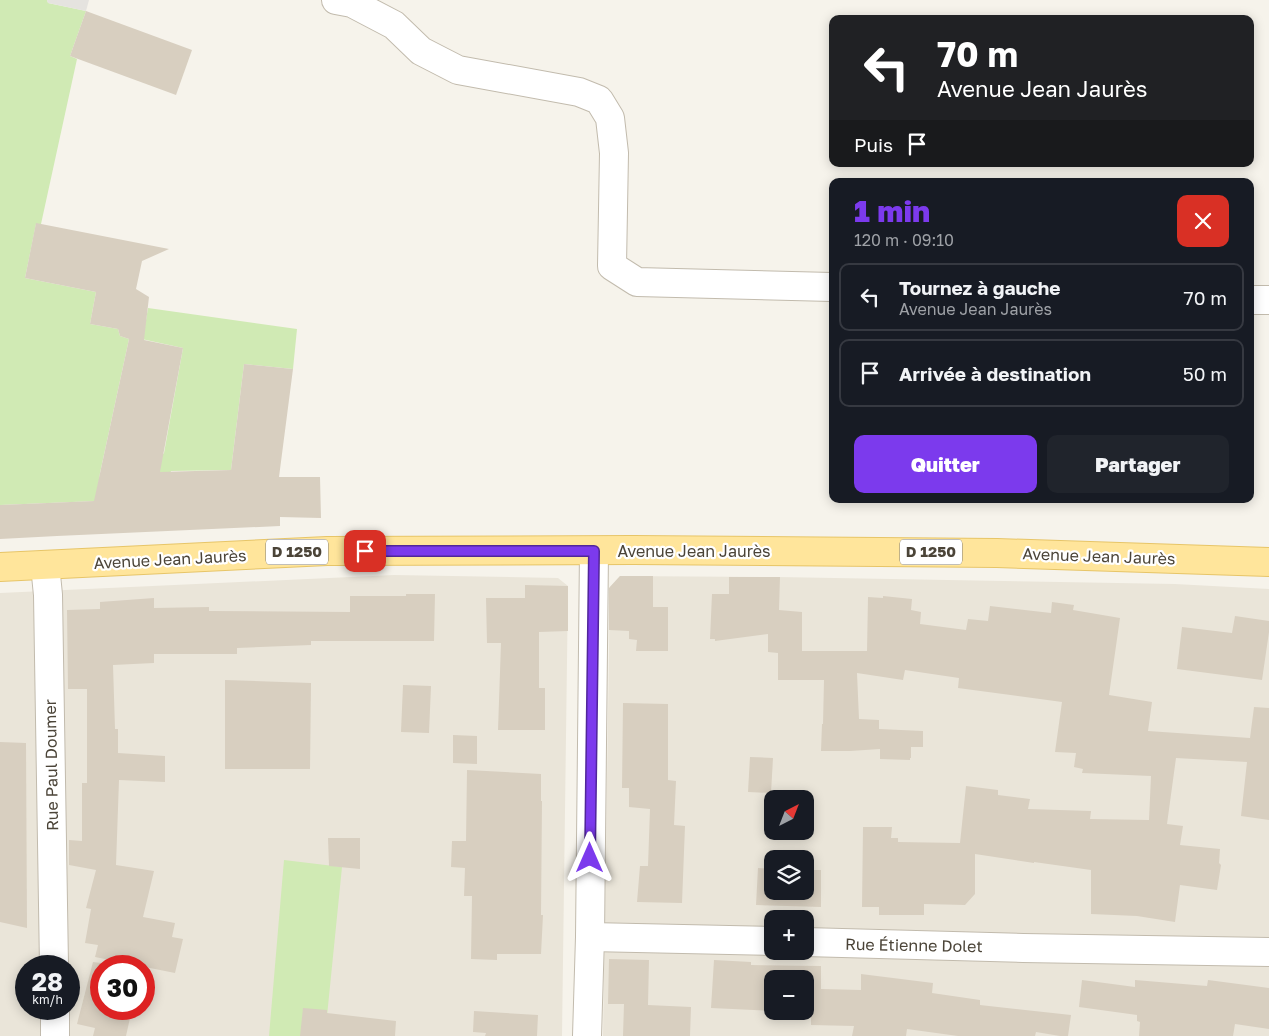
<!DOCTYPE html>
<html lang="fr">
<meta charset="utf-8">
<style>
body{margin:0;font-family:"Golos Text",sans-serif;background:#20242c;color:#f1f3f6;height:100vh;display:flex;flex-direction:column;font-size:19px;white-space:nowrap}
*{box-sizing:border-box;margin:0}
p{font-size:16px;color:#9ea1a6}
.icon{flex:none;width:28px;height:28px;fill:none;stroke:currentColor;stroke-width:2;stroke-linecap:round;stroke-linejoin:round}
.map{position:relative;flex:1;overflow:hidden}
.details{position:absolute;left:829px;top:178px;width:425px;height:325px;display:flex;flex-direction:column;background:#171b24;border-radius:10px;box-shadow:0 2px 12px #0003}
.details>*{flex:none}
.banner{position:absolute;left:829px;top:15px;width:425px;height:152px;border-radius:10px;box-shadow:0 2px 12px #0003;background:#202124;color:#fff;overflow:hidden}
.needle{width:32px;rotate:42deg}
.tools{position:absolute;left:764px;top:790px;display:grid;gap:10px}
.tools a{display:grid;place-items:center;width:50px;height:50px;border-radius:10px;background:#171b24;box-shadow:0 2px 12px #0003;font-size:25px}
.speed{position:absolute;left:15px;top:955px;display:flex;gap:10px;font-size:25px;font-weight:700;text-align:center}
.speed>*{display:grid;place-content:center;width:65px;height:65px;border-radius:50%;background:#171b24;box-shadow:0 2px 12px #0003;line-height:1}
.speed small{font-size:12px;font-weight:400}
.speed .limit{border:8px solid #d22;background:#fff;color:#111}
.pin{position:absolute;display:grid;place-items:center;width:42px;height:42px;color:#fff;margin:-21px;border-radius:10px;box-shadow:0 2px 8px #0006}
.me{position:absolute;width:55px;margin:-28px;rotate:0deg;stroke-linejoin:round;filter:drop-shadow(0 0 4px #0008)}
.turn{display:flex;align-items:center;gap:18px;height:105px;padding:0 25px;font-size:22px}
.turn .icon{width:65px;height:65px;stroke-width:2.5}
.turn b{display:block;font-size:35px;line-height:42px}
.then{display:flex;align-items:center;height:48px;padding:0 25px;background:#0003;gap:10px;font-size:19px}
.round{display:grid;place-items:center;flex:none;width:52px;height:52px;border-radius:10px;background:#20242c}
.head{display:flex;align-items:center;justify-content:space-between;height:85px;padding:0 25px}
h1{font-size:30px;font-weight:800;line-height:38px;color:#7c3aed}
.button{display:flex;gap:10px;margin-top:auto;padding:10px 25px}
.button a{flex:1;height:58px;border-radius:10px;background:#7c3aed;color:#fff;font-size:20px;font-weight:800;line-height:58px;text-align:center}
.button a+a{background:#20242c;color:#f1f3f6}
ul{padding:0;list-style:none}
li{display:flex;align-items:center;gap:15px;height:68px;margin:0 10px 8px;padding:0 15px;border:2px solid #363941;border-radius:10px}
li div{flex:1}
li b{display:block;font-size:19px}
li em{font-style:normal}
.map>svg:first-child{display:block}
</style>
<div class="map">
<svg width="1269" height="1036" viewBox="0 0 1269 1036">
<rect width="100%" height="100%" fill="#f6f3eb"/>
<g fill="#eae5d9" fill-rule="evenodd">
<path d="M 394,575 L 558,578 L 568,586 L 562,1036 L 0,1036 L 0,593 ZM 26,966 L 69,966 L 69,1009 L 26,1009 ZM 101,966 L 144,966 L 144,1009 L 101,1009 Z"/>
<path d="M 620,576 L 778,577 L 1175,584 L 1269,589 L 1269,1036 L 603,1036 L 610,587 ZM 772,799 L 805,799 L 805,831 L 772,831 ZM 772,859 L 805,859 L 805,891 L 772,891 ZM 772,919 L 805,919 L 805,951 L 772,951 ZM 772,979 L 805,979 L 805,1011 L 772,1011 Z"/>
</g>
<g fill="#d0eab4">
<path d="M 0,0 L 47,0 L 48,3 L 86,11 L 70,56 L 77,59 L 41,224 L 36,224 L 25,278 L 96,292 L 90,324 L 118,329 L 120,336 L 129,339 L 100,473 L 96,501 L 0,505 Z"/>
<path d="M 148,308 L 297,329 L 293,369 L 244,364 L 231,470 L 171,471 L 169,477 L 143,477 L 164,453 L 183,348 L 137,338 L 146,320 Z"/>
<path d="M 284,860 L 342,867 L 325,1036 L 269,1036 Z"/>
</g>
<path fill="#e5e3df" d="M 47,0 L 89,0 L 86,11 L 48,3 Z"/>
<g fill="#d8cfc0">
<path d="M 86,11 L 192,50 L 176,95 L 70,56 Z"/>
<path d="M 36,223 L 169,249 L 142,261 L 136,289 L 149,297 L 144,340 L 183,348 L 160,472 L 231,470 L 244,364 L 293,369 L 279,477 L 320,477 L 321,518 L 280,517 L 280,526 L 57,536 L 0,539 L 0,505 L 94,501 L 129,339 L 120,336 L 118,329 L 90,324 L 96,292 L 25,278 Z"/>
<path d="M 620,576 L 653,576 L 653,607 L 668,607 L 668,651 L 636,651 L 637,640 L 629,639 L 629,631 L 609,630 L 609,588 Z"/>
<path d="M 729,577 L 780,577 L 779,610 L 802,612 L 802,651 L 867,651 L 868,597 L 883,598 L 883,596 L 912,599 L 911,610 L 921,612 L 920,624 L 966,630 L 968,619 L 988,621 L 990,606 L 1051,613 L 1052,602 L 1074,605 L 1073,610 L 1120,618 L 1109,695 L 1152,702 L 1148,731 L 1250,738 L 1254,707 L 1269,708 L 1269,820 L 1241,816 L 1247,762 L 1176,758 L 1167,824 L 1183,826 L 1180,845 L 1220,849 L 1219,863 L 1221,865 L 1217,890 L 1180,885 L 1175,922 L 1137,916 L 1091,914 L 1091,870 L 1034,862 L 1034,863 L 975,854 L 975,894 L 965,905 L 924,904 L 924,915 L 879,915 L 879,907 L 862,907 L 863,827 L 892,827 L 891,838 L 898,838 L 898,842 L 960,843 L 966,786 L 998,790 L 998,795 L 1030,799 L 1028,809 L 1091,811 L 1090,819 L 1149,820 L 1151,776 L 1082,773 L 1083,769 L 1074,767 L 1076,753 L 1055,752 L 1062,702 L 958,688 L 959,678 L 905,670 L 903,680 L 857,673 L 859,719 L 879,720 L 879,729 L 923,731 L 923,747 L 911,747 L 911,758 L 910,758 L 910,760 L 880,759 L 880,749 L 850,751 L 821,751 L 822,724 L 823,724 L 824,680 L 778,680 L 778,653 L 768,652 L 768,634 L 715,641 L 715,639 L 710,639 L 712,594 L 729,594 Z"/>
<path d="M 525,585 L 568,586 L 568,631 L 539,632 L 539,688 L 545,688 L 545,730 L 498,730 L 501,643 L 487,643 L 486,598 L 525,598 Z"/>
<path d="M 406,594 L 435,594 L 434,641 L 311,641 L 311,645 L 237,648 L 237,654 L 154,654 L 154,663 L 113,665 L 115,729 L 118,729 L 118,753 L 165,756 L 165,782 L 119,780 L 116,865 L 154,871 L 143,917 L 175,923 L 172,937 L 183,939 L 175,973 L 95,957 L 98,945 L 85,943 L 91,909 L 86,908 L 96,870 L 69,865 L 69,840 L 82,841 L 82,783 L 87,783 L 87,689 L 68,689 L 67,610 L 100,609 L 100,602 L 154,598 L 154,608 L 209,607 L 209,611 L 350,612 L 350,596 L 406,596 Z"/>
<path d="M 1235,616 L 1269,621 L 1269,632 L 1262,680 L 1177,669 L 1182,627 L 1232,633 Z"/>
<path d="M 225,680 L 311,683 L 310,769 L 225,769 Z"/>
<path d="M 403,685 L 431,686 L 429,733 L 401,732 Z"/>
<path d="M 623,703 L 668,704 L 668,780 L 676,781 L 674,825 L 685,826 L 682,903 L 637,902 L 640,866 L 648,866 L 650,809 L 629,807 L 629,788 L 622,788 Z"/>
<path d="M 453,735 L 477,736 L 477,764 L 453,763 Z"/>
<path d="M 0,742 L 26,743 L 27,928 L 0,922 Z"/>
<path d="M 750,757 L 773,758 L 771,793 L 748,792 Z"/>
<path d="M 467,770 L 541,774 L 541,801 L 542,801 L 541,915 L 543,915 L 541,954 L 497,954 L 497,960 L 471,959 L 472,896 L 464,896 L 465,868 L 451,867 L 452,841 L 466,841 Z"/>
<path d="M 328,838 L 360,838 L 360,869 L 329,866 Z"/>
<path d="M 758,868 L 772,869 L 772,891 L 805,891 L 805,870 L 821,870 L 821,907 L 756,905 Z"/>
<path d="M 609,959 L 649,960 L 648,1005 L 691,1007 L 690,1036 L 623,1036 L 624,1004 L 608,1004 Z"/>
<path d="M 714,960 L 751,962 L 751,965 L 821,966 L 821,989 L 861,990 L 861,974 L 933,983 L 932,993 L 980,1000 L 980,1005 L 1071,1015 L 1068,1036 L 1060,1036 L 1036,1032 L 1035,1036 L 958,1036 L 907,1029 L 906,1036 L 852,1036 L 854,1026 L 811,1025 L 811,1012 L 788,1011 L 805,1011 L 805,979 L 772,979 L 772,1011 L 711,1008 Z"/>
<path d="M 93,962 L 101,963 L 101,1009 L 132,1009 L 126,1036 L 93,1036 L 95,1028 L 77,1024 Z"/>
<path d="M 1082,980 L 1135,987 L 1135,980 L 1207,986 L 1208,980 L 1269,988 L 1269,1029 L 1235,1024 L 1233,1036 L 1139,1036 L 1140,1022 L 1137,1021 L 1137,1015 L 1079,1007 Z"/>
<path d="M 303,1008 L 327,1010 L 327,1013 L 396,1021 L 395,1036 L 300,1036 Z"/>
<path d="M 474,1011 L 538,1015 L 537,1036 L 485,1036 L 486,1033 L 473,1032 Z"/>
</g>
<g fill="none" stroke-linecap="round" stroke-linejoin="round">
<defs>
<g id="minor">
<path d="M 336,0 L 352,3 L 394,25 L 421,51 L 458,70 L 579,92 L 599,100 L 610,118 L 614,153 L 612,266 L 637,282 L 832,287"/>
<path d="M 1250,300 L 1269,300"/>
<path d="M 45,565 L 48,595 L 54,966"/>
<path d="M 590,937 L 772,941"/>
<path d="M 805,942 L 1023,948 L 1269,952"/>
<path d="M 55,1009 L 55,1036"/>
<path d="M 587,1036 L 590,937 L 594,551"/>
</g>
<path id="major" d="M 0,567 L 327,551 L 633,550 L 997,553 L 1269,562"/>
</defs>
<use href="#minor" stroke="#c2bbad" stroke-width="30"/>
<use href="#major" stroke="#e7c568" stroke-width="30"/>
<use href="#minor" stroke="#fff" stroke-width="28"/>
<use href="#major" stroke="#ffe59b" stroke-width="28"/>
</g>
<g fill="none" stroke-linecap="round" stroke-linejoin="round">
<defs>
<path id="route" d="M 365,551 L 594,551 L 590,858"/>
</defs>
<use href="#route" stroke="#51269a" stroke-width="12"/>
<use href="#route" stroke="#7c3aed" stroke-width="9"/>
</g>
<g text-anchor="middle" stroke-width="4.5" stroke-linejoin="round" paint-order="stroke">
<g fill="#fff" stroke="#817c74" stroke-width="1">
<rect x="266" y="539.5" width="62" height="25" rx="4"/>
<rect x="900" y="539.5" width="62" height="25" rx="4"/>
</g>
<g font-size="15" font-weight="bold" fill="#4b4438">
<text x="297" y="557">D 1250</text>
<text x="931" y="557">D 1250</text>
</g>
<g font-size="16" fill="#4b4438" stroke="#fff">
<text x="694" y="557">Avenue Jean Jaurès</text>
<text transform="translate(1099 556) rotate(2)" y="6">Avenue Jean Jaurès</text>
<text transform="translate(170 559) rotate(-3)" y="6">Avenue Jean Jaurès</text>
<text transform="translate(51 765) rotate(-91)" y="6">Rue Paul Doumer</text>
<text transform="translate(914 945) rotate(1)" y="6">Rue Étienne Dolet</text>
</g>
</g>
</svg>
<div class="tools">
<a><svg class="needle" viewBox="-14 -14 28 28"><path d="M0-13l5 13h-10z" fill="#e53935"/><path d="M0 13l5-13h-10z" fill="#9ea1a6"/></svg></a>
<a><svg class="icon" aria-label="layers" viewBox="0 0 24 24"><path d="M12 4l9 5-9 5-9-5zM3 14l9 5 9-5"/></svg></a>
<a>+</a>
<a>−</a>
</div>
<div class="speed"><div>28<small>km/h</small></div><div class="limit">30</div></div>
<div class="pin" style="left:365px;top:551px;background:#d93025"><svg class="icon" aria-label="arrive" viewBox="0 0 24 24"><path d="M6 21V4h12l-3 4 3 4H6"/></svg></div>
<svg class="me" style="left:590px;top:858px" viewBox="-20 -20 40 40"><path d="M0-17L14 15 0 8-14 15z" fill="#7c3aed" stroke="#fff" stroke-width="4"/></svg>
<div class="banner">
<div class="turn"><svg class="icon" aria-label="left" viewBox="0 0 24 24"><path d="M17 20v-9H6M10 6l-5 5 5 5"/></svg><div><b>70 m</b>Avenue Jean Jaurès</div></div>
<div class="then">Puis<svg class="icon" aria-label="arrive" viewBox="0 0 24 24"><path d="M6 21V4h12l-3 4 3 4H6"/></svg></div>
</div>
<section class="details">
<div class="head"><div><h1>1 min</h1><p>120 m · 09:10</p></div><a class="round" style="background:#d93025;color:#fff"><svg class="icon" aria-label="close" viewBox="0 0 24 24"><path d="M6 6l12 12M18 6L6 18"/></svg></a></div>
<ul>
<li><svg class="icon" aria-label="left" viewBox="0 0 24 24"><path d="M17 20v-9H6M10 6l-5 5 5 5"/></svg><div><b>Tournez à gauche</b><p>Avenue Jean Jaurès</p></div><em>70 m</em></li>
<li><svg class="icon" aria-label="arrive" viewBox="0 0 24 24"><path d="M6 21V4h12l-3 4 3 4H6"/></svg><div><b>Arrivée à destination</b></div><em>50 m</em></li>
</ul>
<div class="button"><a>Quitter</a><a>Partager</a></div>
</section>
</div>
